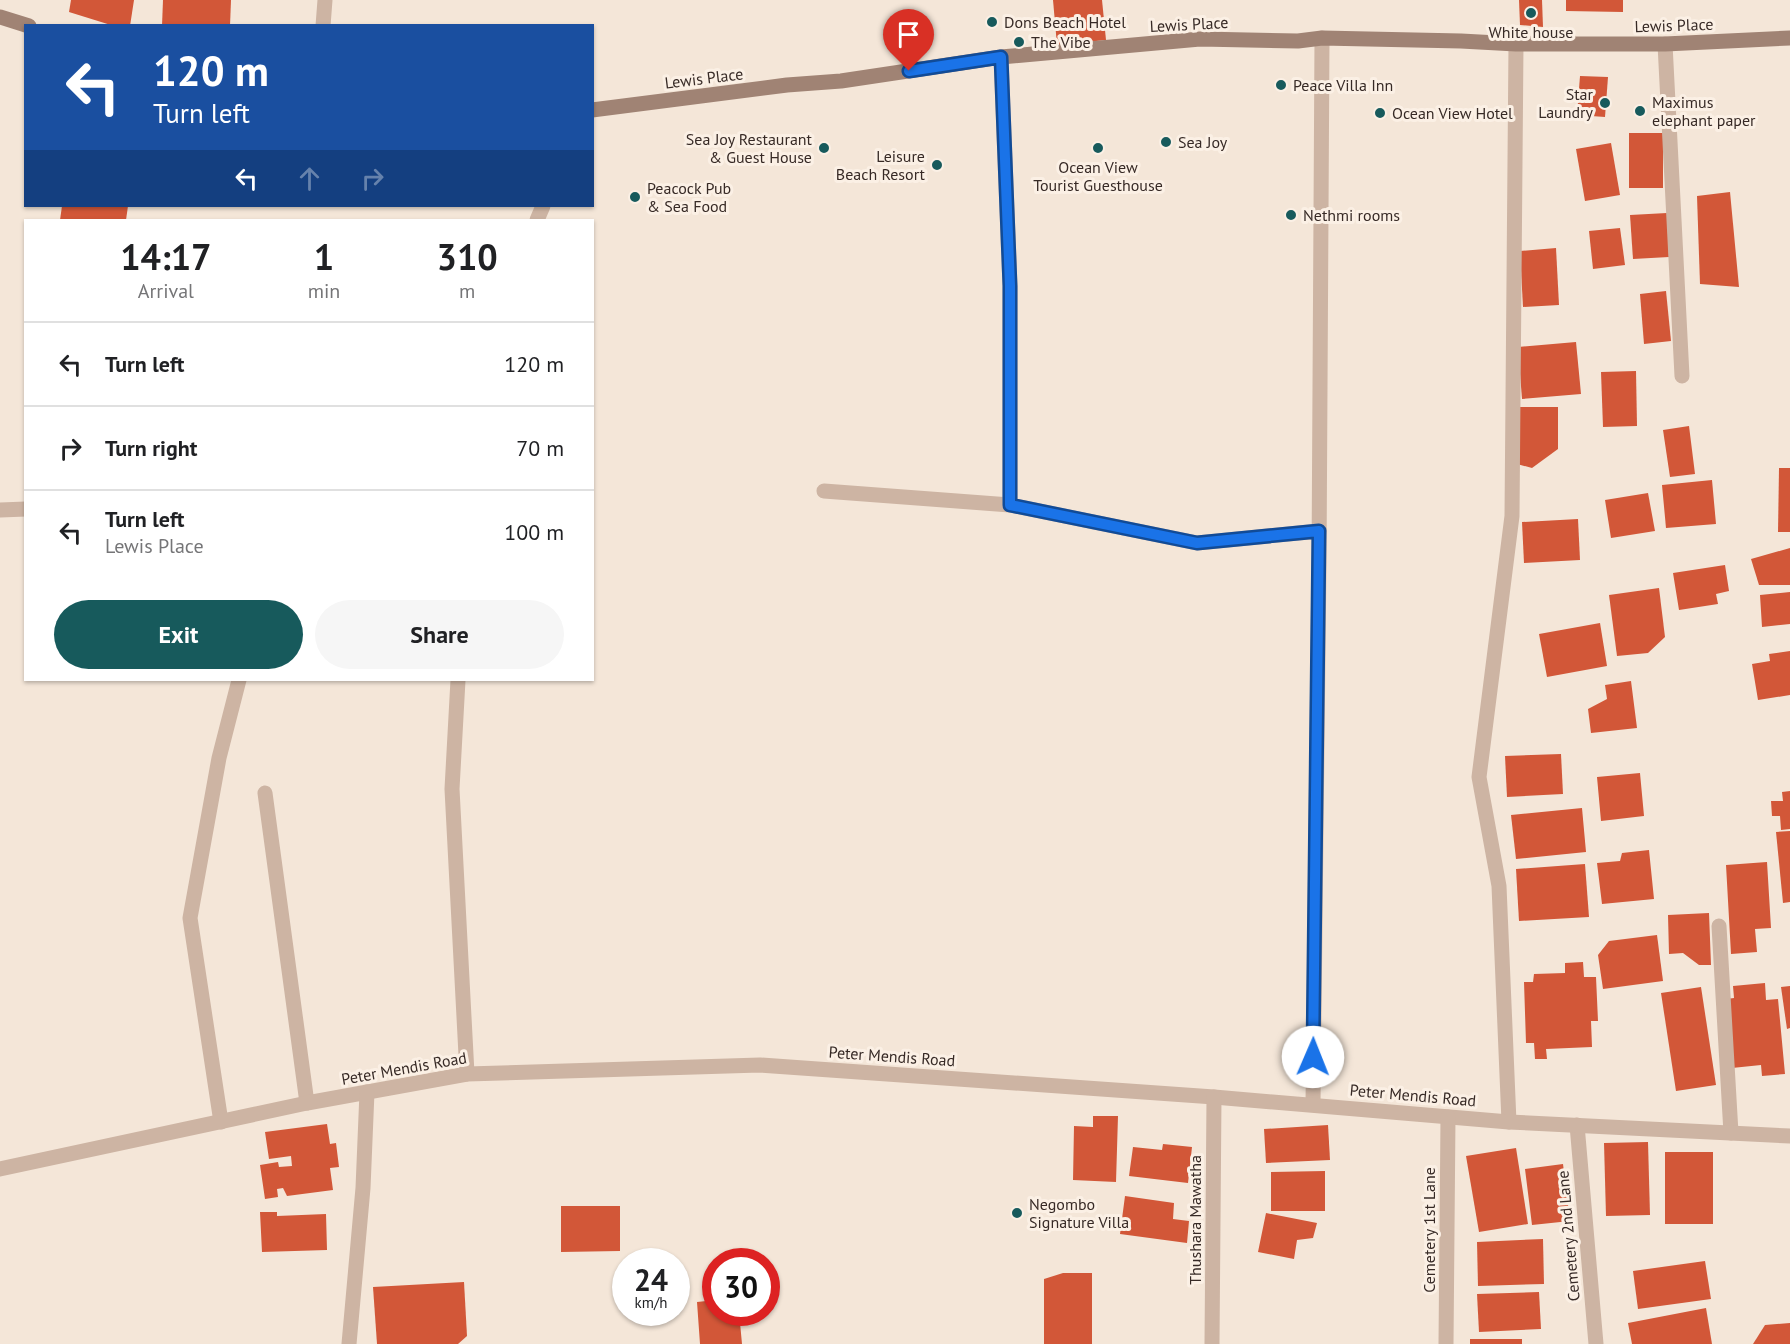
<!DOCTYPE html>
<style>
body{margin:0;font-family:"PT Sans",sans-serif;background:#f6f6f6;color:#202124;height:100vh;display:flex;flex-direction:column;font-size:22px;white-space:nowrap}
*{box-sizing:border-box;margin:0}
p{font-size:20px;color:#757577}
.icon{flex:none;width:33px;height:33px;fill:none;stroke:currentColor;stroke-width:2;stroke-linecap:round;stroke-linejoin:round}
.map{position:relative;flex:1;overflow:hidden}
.details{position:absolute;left:24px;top:219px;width:570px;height:462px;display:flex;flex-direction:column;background:#fff;border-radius:0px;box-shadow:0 2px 4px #0004}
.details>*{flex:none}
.top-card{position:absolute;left:24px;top:24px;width:570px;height:183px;border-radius:0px;box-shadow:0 2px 4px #0004;background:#1a4fa0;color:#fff;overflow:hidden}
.speed{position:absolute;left:612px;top:1248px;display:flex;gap:12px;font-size:30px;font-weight:700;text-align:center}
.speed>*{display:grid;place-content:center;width:78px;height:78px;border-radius:50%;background:#fff;box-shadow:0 2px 4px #0004;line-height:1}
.speed small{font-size:15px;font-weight:400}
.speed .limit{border:9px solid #d22;background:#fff;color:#111}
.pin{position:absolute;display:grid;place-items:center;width:51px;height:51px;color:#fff;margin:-62px -26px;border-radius:50% 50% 50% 0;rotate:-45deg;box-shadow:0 0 6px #0007}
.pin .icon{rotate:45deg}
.me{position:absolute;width:66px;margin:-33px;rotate:1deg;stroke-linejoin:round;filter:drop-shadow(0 0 4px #0008)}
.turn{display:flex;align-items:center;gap:21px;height:126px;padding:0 30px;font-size:27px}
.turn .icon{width:78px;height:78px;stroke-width:2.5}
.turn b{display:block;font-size:42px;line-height:51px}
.lanes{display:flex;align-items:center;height:57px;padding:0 30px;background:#0003;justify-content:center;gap:30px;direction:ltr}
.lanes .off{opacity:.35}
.eta{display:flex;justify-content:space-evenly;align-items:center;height:102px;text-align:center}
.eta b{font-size:36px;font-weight:800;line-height:42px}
.button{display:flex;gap:12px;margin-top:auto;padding:12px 30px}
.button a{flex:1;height:69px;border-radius:36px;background:#175a5c;color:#fff;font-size:24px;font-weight:800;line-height:69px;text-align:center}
.button a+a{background:#f6f6f6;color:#202124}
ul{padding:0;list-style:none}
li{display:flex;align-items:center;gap:18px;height:84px;padding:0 30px;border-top:2px solid #e0e0e0}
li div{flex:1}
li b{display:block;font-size:22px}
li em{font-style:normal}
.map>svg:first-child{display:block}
</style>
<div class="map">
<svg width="1790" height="1344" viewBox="0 0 1790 1344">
<rect width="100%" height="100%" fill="#f4e6d8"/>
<g fill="#d25738">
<path d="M 71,0 L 134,0 L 130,26 L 114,26 L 69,12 Z"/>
<path d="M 163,0 L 231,0 L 230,26 L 162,26 Z"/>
<path d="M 1053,0 L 1102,0 L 1106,40 L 1057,45 Z"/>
<path d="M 1519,0 L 1542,0 L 1543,27 L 1520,25 Z"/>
<path d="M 1566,0 L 1623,0 L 1623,12 L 1566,11 Z"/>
<path d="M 1580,76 L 1608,77 L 1605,117 L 1577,115 Z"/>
<rect x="1629" y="133" width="34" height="55"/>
<path d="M 1611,143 L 1620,195 L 1585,201 L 1576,149 Z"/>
<path d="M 1730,192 L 1739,287 L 1700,284 L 1697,196 Z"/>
<path d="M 62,206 L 128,206 L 126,220 L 60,220 Z"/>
<path d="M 1667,213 L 1669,257 L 1633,259 L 1630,215 Z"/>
<path d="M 1620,228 L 1625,265 L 1593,269 L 1589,231 Z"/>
<path d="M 1556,248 L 1559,305 L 1523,307 L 1520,251 Z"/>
<path d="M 1666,291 L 1671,341 L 1644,344 L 1640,294 Z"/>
<path d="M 1576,342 L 1581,394 L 1522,399 L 1518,347 Z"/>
<path d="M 1636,371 L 1637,426 L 1603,427 L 1601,372 Z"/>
<path d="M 1517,407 L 1558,407 L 1558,449 L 1532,468 L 1517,464 Z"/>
<path d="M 1689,426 L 1695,474 L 1670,477 L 1663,430 Z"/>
<path d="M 1779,468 L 1790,468 L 1790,532 L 1778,532 Z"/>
<path d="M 1712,480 L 1716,524 L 1666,528 L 1662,485 Z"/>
<path d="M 1648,493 L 1655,531 L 1611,538 L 1605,500 Z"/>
<path d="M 1578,519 L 1580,560 L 1524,563 L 1522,522 Z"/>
<path d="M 1790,548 L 1790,585 L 1759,585 L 1751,559 Z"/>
<path d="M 1725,565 L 1729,591 L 1716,594 L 1718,604 L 1679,610 L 1673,573 Z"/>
<path d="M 1659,588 L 1665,637 L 1648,653 L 1617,656 L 1609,595 Z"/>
<path d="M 1790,592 L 1790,624 L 1762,627 L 1760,595 Z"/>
<path d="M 1600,623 L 1607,666 L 1547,677 L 1539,634 Z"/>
<path d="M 1790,651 L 1790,695 L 1758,700 L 1752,664 L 1770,661 L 1769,654 Z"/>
<path d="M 1631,681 L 1637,728 L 1591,733 L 1588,709 L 1607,699 L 1605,685 Z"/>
<path d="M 1561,754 L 1563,794 L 1507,797 L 1505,756 Z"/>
<path d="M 1640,773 L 1644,816 L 1601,821 L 1597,777 Z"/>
<path d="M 1790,791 L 1790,829 L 1781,830 L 1780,816 L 1772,816 L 1771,801 L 1783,801 L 1782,792 Z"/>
<path d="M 1582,808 L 1586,852 L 1516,859 L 1511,815 Z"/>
<path d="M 1790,831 L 1790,902 L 1783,903 L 1776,832 Z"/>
<path d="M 1649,850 L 1654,899 L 1602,904 L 1597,863 L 1620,861 L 1622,853 Z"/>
<path d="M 1767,862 L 1771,928 L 1755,929 L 1757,952 L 1731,954 L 1726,865 Z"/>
<path d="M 1585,864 L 1589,917 L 1519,921 L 1516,869 Z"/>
<path d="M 1709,913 L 1711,965 L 1699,965 L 1683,953 L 1669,954 L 1668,915 Z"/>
<path d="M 1657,935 L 1663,981 L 1603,989 L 1598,955 L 1609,941 Z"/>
<path d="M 1583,962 L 1584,977 L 1596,977 L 1598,1021 L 1591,1021 L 1592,1047 L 1546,1049 L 1547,1059 L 1535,1059 L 1534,1043 L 1526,1043 L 1524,982 L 1533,982 L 1534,974 L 1565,973 L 1565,963 Z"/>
<path d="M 1765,983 L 1766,1000 L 1778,999 L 1785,1074 L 1762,1076 L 1761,1065 L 1732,1068 L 1726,999 L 1734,998 L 1733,986 Z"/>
<path d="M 1790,986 L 1790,1028 L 1787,1029 L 1781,987 Z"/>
<path d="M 1701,987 L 1716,1085 L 1676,1091 L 1661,993 Z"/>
<path d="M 1093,1116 L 1118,1116 L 1116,1182 L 1073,1180 L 1074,1126 L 1093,1127 Z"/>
<path d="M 327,1124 L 330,1144 L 336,1143 L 339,1167 L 330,1168 L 333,1190 L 287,1196 L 283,1188 L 277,1189 L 278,1197 L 265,1199 L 260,1165 L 278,1162 L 279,1167 L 292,1166 L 291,1156 L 269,1159 L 265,1132 Z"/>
<path d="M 1328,1125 L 1330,1160 L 1266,1163 L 1264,1129 Z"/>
<path d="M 1648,1142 L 1650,1215 L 1606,1216 L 1604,1143 Z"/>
<path d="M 1163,1144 L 1192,1147 L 1188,1183 L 1129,1176 L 1133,1147 L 1162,1150 Z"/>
<path d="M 1516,1148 L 1528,1224 L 1479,1232 L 1466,1156 Z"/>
<rect x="1665" y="1152" width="48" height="72"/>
<path d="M 1563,1164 L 1570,1221 L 1532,1225 L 1525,1169 Z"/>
<path d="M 1325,1171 L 1325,1211 L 1271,1211 L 1271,1172 Z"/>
<path d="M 1125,1196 L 1174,1203 L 1173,1219 L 1189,1221 L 1187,1243 L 1120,1234 Z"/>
<path d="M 561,1206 L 620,1206 L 620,1251 L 561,1252 Z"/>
<path d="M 260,1212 L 277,1212 L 277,1216 L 326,1214 L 327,1250 L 262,1252 Z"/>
<path d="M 1266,1213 L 1317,1223 L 1313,1238 L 1297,1240 L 1294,1259 L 1258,1252 Z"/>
<path d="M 1543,1239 L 1544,1284 L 1478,1286 L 1477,1242 Z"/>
<path d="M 1705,1261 L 1711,1299 L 1638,1309 L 1633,1271 Z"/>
<path d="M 1063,1273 L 1092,1273 L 1092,1344 L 1044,1344 L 1044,1279 Z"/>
<path d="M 464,1282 L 467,1336 L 458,1344 L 377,1344 L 373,1287 Z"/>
<path d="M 1539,1292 L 1541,1329 L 1479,1332 L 1477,1294 Z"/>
<path d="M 716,1300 L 716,1312 L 739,1312 L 742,1344 L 700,1344 L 697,1302 Z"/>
<path d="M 1706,1308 L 1712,1344 L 1632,1344 L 1628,1323 Z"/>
<path d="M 1790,1323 L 1790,1344 L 1753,1344 L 1765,1325 Z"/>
<rect x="1470" y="1339" width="52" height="5"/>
</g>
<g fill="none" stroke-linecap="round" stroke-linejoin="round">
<g stroke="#cdb4a3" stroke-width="15">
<path d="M 323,26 L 325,0"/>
<path d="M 1665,44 L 1682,376"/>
<path d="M 1001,57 L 1010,286 L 1010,505"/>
<path d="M 537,220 L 543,206"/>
<path d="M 824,491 L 1010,505 L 1197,543 L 1319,531"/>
<path d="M 0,510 L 26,509"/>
<path d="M 458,680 L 452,789 L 467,1074"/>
<path d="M 265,793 L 307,1103"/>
<path d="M 1719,926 L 1731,1133"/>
<path d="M 1313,1104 L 1319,562 L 1322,38"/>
<path d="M 221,1122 L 190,918 L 219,758 L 239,680"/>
<path d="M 1509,1122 L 1499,886 L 1479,777 L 1512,516 L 1516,44"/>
<path d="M 1577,1125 L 1596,1344"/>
<path d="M 0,1169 L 307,1103 L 467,1074 L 760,1065 L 1214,1097 L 1509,1122 L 1790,1136"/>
<path d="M 349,1344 L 363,1188 L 367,1092"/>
<path d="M 1212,1344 L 1214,1097"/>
<path d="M 1446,1344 L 1448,1117"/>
</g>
<g stroke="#a08374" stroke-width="15">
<path d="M 0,17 L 29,26"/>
<path d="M 592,110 L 787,85 L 841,81 L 1001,57 L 1200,39 L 1298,41 L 1322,38 L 1461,41 L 1516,44 L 1665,44 L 1790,38"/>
</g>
</g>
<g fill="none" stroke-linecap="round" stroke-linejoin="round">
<defs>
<path id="route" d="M 909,71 L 1001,57 L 1010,286 L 1010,505 L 1197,543 L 1319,531 L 1313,1057"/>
</defs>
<use href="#route" stroke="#114b97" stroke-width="15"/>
<use href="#route" stroke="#1a73e8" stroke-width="10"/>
</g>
<g fill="#175a5c" stroke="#fbf0e5" stroke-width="2">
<circle cx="1531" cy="13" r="6"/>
<circle cx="992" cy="22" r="6"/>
<circle cx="1019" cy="42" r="6"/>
<circle cx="1281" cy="85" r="6"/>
<circle cx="1605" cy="103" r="6"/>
<circle cx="1640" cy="111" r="6"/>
<circle cx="1380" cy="113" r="6"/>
<circle cx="1166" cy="142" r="6"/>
<circle cx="824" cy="148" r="6"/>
<circle cx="1098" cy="148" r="6"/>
<circle cx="937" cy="165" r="6"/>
<circle cx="635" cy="197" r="6"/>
<circle cx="1291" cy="215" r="6"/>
<circle cx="1017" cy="1213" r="6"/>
</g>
<g text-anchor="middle" stroke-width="6" stroke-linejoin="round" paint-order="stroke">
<g font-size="16" fill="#372a26" stroke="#fbf0e5" text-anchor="start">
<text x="1004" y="28">Dons Beach Hotel</text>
<text x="1531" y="38" text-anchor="middle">White house</text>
<text x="1031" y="48">The Vibe</text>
<text x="1293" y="91">Peace Villa Inn</text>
<text x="1593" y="100" text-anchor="end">Star<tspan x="1593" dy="18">Laundry</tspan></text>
<text x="1652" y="108">Maximus<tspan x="1652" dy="18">elephant paper</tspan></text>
<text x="1392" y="119">Ocean View Hotel</text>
<text x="812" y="145" text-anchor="end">Sea Joy Restaurant<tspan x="812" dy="18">&amp; Guest House</tspan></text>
<text x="1178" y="148">Sea Joy</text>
<text x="925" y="162" text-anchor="end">Leisure<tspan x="925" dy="18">Beach Resort</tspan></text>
<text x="1098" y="173" text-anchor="middle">Ocean View<tspan x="1098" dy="18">Tourist Guesthouse</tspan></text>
<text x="647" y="194">Peacock Pub<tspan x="647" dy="18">&amp; Sea Food</tspan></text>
<text x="1303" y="221">Nethmi rooms</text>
<text x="1029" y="1210">Negombo<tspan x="1029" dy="18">Signature Villa</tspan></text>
</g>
<g font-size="16" fill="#372a26" stroke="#fbf0e5">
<text transform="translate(1189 24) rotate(-3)" y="6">Lewis Place</text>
<text transform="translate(1674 25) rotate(-2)" y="6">Lewis Place</text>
<text transform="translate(704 78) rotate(-7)" y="6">Lewis Place</text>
<text transform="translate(892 1056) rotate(4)" y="6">Peter Mendis Road</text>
<text transform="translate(404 1068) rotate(-10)" y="6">Peter Mendis Road</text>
<text transform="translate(1413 1095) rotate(5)" y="6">Peter Mendis Road</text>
<text transform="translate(1195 1220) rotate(-90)" y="6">Thushara Mawatha</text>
<text transform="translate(1429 1230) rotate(-90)" y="6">Cemetery 1st Lane</text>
<text transform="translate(1568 1236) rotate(-95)" y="6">Cemetery 2nd Lane</text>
</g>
</g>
</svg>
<div class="speed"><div>24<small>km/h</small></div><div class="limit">30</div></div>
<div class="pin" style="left:909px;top:71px;background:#d93025"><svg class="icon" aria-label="arrive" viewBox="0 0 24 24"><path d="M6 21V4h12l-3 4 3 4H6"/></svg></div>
<svg class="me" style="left:1313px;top:1057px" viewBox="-20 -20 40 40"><circle r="19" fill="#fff"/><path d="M0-13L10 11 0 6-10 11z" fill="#1a73e8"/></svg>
<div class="top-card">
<div class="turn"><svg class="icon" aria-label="left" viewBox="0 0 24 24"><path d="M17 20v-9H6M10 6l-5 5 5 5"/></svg><div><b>120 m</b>Turn left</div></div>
<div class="lanes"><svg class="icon" aria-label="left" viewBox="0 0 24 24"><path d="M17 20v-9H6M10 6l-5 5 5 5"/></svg><svg class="icon off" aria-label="ahead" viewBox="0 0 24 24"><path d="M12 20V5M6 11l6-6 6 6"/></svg><svg class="icon off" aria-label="right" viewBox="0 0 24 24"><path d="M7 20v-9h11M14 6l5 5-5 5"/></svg></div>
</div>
<section class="details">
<div class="eta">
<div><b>14:17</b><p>Arrival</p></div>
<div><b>1</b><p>min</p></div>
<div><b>310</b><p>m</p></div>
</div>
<ul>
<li><svg class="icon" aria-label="left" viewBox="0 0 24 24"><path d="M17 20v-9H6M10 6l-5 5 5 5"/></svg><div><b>Turn left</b></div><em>120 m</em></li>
<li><svg class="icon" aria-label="right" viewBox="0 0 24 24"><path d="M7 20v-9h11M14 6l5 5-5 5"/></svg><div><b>Turn right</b></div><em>70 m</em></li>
<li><svg class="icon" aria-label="left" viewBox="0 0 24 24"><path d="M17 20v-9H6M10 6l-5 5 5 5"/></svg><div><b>Turn left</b><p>Lewis Place</p></div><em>100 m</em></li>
</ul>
<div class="button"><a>Exit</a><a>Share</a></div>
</section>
</div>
